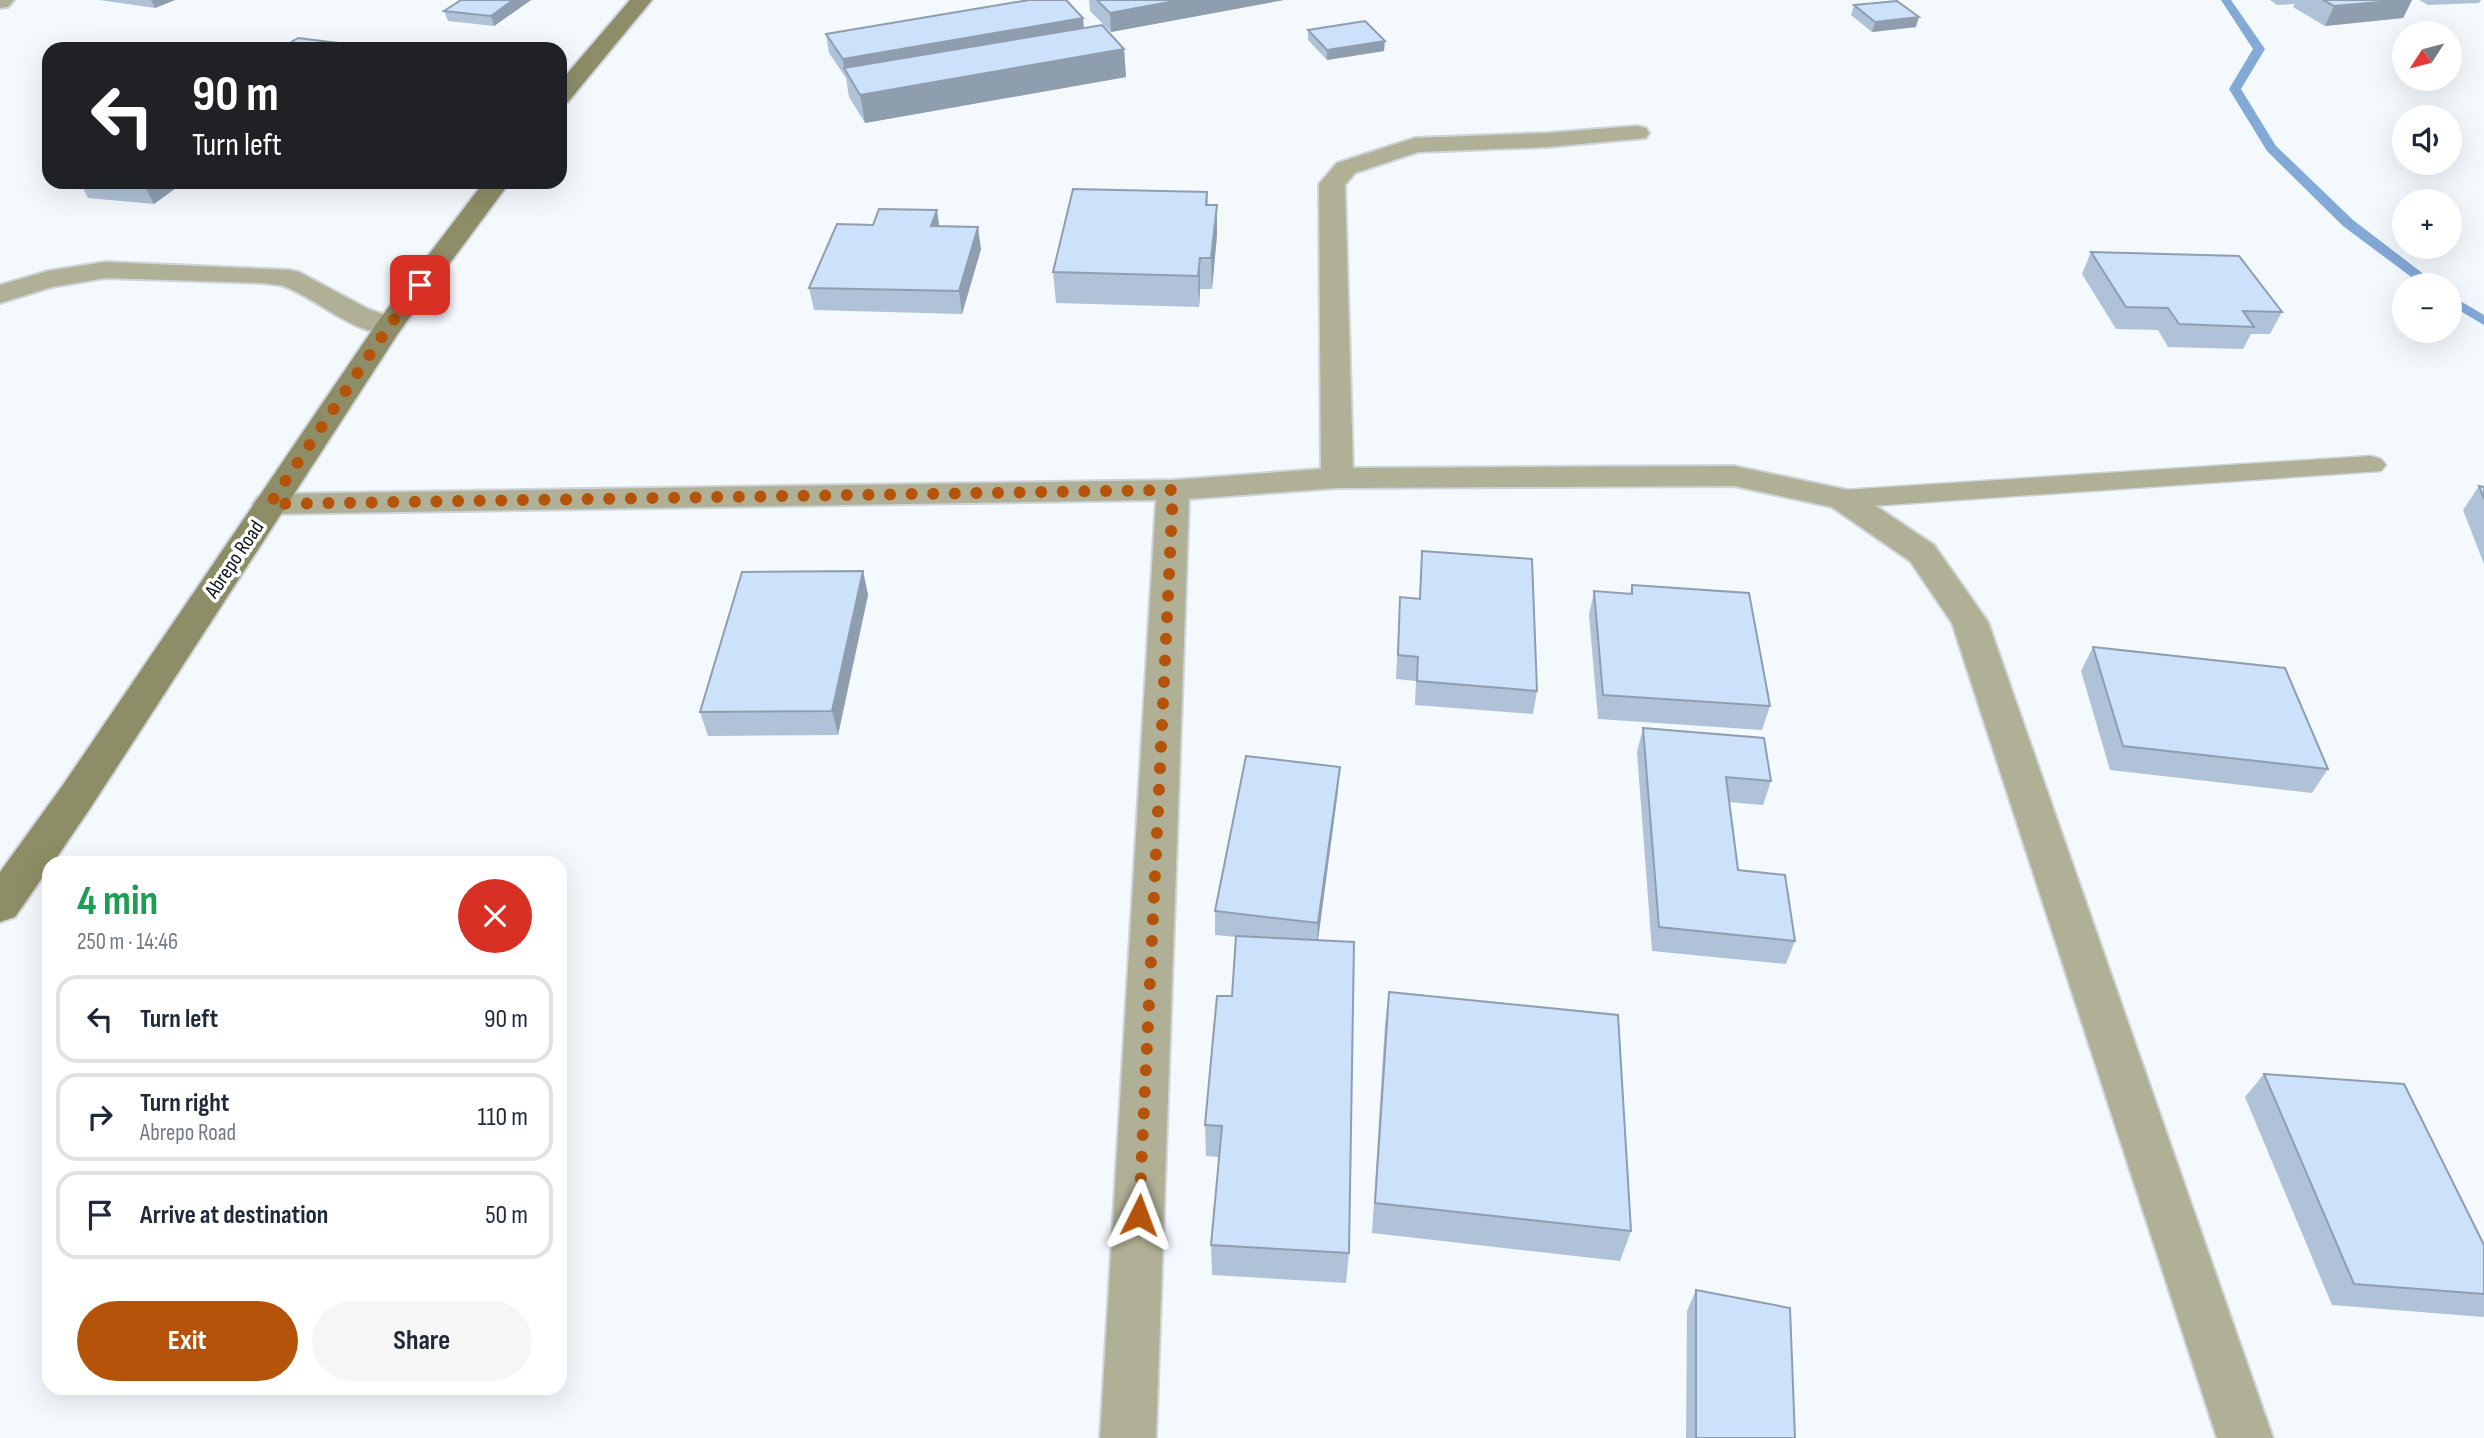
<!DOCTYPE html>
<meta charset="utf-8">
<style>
body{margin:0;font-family:"Sofia Sans Condensed",sans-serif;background:#f6f6f7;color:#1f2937;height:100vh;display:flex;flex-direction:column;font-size:26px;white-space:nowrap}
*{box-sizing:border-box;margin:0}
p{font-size:23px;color:#747a83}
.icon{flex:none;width:38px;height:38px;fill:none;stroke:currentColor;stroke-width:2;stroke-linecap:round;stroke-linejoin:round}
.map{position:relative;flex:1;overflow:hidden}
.details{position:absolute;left:42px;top:856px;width:525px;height:539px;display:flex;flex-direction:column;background:#fff;border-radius:21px;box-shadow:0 7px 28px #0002}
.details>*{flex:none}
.top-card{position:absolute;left:42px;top:42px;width:525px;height:147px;border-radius:21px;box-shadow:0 7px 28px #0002;background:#202124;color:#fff;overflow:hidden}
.needle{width:46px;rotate:234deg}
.tools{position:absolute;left:2392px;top:21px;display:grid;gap:14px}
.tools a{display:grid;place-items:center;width:70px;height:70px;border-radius:50%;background:#fff;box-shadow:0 7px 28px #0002;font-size:35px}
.pin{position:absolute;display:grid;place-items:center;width:60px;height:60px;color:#fff;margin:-30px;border-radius:14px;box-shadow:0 4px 10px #0006}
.me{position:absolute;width:77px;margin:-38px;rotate:3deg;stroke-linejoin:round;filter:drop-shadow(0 0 5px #0008)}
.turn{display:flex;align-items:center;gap:24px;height:147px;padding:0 35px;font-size:32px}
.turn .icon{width:91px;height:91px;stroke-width:2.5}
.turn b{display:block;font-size:49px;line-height:60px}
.round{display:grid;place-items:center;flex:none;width:74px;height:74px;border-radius:37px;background:#f6f6f7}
.summary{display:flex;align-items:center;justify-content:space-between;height:119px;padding:0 35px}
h1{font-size:42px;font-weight:700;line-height:52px;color:#1e9e55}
.cta{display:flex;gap:14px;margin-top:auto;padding:14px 35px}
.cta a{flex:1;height:80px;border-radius:42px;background:#b45309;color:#fff;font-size:28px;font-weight:700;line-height:80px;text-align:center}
.cta a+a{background:#f6f6f7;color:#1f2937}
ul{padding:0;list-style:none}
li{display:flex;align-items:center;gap:21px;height:88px;margin:0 14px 10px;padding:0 21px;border:4px solid #e0e1e3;border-radius:21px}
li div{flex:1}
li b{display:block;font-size:26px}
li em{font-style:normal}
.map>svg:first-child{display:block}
</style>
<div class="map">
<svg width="2484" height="1438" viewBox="0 0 2484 1438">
<rect width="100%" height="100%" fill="#f4f9fe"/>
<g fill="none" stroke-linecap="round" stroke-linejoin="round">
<g fill="#83a9d7" fill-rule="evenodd">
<path d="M 2221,0 L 2231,0 L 2265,49 L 2241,89 L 2276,146 L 2353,220 L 2438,285 L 2422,285 L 2343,226 L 2267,151 L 2229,89 L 2253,49 Z"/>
<path d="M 2450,295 L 2484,315 L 2484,325 L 2450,305 Z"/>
</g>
<defs>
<path id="lane" d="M 2371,456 L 2381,459 L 2386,465 L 2381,471 L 1843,508 L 1832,506 L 1828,499 L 1832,492 L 1843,490 Z"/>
<g id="street">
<path d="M 0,0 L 14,0 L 8,7 L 0,8 Z"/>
<path d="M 1637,126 L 1646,128 L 1649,133 L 1646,138 L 1547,147 L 1418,152 L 1355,173 L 1345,185 L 1353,468 L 1734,466 L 1843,489 L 1855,492 L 1934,545 L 1988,622 L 2273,1438 L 2217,1438 L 1952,623 L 1910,561 L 1832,507 L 1734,486 L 1337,488 L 1189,499 L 1156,1438 L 1100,1438 L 1156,500 L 270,514 L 258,511 L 253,504 L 258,497 L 270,494 L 1173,480 L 1321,469 L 1319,184 L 1337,163 L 1415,138 L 1547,133 Z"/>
<path d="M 105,262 L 289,270 L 299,272 L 368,309 L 399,320 L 404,326 L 399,332 C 361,342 318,298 283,286 C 276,284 268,284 261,283 L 105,278 L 52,287 L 0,303 L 0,285 L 48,271 Z"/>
</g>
<g id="secondary">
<path d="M 630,0 L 652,0 L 568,102 L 560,104 L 560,82 Z"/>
<path d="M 484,182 L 510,182 L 401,329 L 91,807 L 53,863 L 49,863 L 49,868 L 15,917 L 0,922 L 0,872 L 63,785 L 379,320 Z"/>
</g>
</defs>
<use href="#lane" stroke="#cfd4da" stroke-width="3"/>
<use href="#street" stroke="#cfd4da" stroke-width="4"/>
<use href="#secondary" stroke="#cfd4da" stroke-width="4"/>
<use href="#lane" fill="#b0b097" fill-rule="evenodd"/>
<use href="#street" fill="#b0b097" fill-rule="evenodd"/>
<use href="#secondary" fill="#8d8d67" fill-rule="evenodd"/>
</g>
<g fill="#afc2d7">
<path d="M 99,0 L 175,0 L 155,8 Z"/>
<path d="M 461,0 L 531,0 L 494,26 L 448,21 L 444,11 Z"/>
<path d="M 1089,0 L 1284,0 L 1111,32 L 1090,11 Z"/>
<path d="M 2270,0 L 2412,0 L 2403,18 L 2325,26 L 2293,7 L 2295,4 L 2277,5 Z"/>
<path d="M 2419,0 L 2481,0 L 2479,3 L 2428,5 Z"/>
<path d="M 1854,5 L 1916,27 L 1872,32 L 1851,15 Z"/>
<path d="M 1083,18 L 1084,28 L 1124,49 L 1126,77 L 865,123 L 849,97 L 846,78 L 829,53 L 826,34 Z"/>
<path d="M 1308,30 L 1384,51 L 1327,60 L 1308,40 Z"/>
<path d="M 80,182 L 184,182 L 154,204 L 88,198 Z"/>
<path d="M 1207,192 L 1208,205 L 1217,205 L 1217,235 L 1212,289 L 1200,289 L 1199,307 L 1056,303 L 1053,272 Z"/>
<path d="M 939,226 L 981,249 L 962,314 L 814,310 L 809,288 Z"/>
<path d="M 2091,252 L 2282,312 L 2270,334 L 2251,334 L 2243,349 L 2168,347 L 2158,330 L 2116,329 L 2082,274 Z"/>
<path d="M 2479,486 L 2484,487 L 2484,564 L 2463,510 Z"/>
<path d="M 1422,551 L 1537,691 L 1533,714 L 1415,705 L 1416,681 L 1396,679 L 1400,597 L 1419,598 Z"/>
<path d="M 863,571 L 868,595 L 838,735 L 708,736 L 700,712 Z"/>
<path d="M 1632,585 L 1770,706 L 1762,730 L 1598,719 L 1589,615 L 1594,591 L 1630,594 Z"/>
<path d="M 2093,647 L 2328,769 L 2312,793 L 2110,770 L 2081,671 Z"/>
<path d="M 1643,728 L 1771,781 L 1763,805 L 1729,802 L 1738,870 L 1795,941 L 1786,964 L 1652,951 L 1637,752 Z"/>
<path d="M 1338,790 L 1318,940 L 1349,1253 L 1346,1283 L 1212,1275 L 1211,1245 L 1219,1157 L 1206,1156 L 1205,1125 L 1232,996 L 1236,937 L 1215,935 L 1215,911 Z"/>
<path d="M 1389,992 L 1631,1231 L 1620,1261 L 1372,1233 L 1385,1024 Z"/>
<path d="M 2264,1074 L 2484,1245 L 2484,1317 L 2332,1305 L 2245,1097 Z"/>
<path d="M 1696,1290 L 1795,1438 L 1686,1438 L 1687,1311 Z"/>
</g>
<g fill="#8f9eaf">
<path d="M 151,0 L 175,0 L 155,8 Z"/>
<path d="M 513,0 L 531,0 L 494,26 L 491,16 Z"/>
<path d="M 1180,0 L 1284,0 L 1111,32 L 1110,13 Z"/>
<path d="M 2404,0 L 2412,0 L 2403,18 L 2325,26 L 2334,6 Z"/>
<path d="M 1919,17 L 1916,27 L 1872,32 L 1875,22 Z"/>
<path d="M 1083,18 L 1084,38 L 844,69 L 843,59 Z"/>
<path d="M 1385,41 L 1384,51 L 1327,60 L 1327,50 Z"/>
<path d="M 1124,49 L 1126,77 L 865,123 L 860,95 Z"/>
<path d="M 144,182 L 184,182 L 154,204 L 143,183 Z"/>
<path d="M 1217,205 L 1217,235 L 1212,289 L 1211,258 Z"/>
<path d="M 937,210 L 940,231 L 931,226 Z"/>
<path d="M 978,227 L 981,249 L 962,314 L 959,291 Z"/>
<path d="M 1200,258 L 1200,289 L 1199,307 L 1198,276 Z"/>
<path d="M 863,571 L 868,595 L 838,735 L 832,711 Z"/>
<path d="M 1340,767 L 1338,790 L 1317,947 L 1318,923 Z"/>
</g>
<g fill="#cce1fa" stroke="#8f9eaf" stroke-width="2">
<path d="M 461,0 L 513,0 L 491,16 L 444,11 Z"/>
<path d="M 1029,0 L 1066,0 L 1083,18 L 843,59 L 826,34 Z"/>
<path d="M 1097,0 L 1180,0 L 1110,13 Z"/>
<path d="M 2323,0 L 2404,0 L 2334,6 Z"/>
<path d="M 1897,1 L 1919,17 L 1875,22 L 1854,5 Z"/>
<path d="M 1365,21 L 1385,41 L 1327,50 L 1308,30 Z"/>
<path d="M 1102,25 L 1124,49 L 860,95 L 844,68 Z"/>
<path d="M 298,38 L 354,45 L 348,49 L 280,49 Z"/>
<path d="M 1073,189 L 1207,192 L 1206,205 L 1217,205 L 1211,258 L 1200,258 L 1198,276 L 1053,272 Z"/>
<path d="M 879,209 L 937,210 L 931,226 L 978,227 L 959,291 L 809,288 L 837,224 L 873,225 Z"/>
<path d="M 2091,252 L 2239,256 L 2282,312 L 2243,311 L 2254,327 L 2179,324 L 2168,308 L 2126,307 Z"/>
<path d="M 2479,486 L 2484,487 L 2484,499 Z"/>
<path d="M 1422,551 L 1532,559 L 1537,691 L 1417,681 L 1418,657 L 1398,655 L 1400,597 L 1420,599 Z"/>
<path d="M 863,571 L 832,711 L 700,712 L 742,572 Z"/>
<path d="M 1632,585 L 1749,593 L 1770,706 L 1603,695 L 1594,591 L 1632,594 Z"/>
<path d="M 2093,647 L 2285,668 L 2328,769 L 2123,746 Z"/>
<path d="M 1643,728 L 1764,738 L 1771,781 L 1726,777 L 1738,870 L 1785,875 L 1795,941 L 1659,927 Z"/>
<path d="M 1246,756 L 1340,767 L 1318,923 L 1215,911 Z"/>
<path d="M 1236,936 L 1354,942 L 1349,1253 L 1211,1245 L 1222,1126 L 1205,1125 L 1217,996 L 1232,996 Z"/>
<path d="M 1389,992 L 1618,1015 L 1631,1231 L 1375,1203 Z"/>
<path d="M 2264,1074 L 2404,1084 L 2484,1245 L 2484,1294 L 2354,1284 Z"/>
<path d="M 1696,1290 L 1790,1308 L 1795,1438 L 1696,1438 Z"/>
</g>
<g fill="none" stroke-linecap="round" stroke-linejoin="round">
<path stroke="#b45309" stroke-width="12" stroke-dasharray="0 21.6" d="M 420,285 L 389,326 L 270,504 L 1173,490 L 1139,1215"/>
</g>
<g text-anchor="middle" stroke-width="7" stroke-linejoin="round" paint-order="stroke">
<g font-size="21" fill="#0b121a" stroke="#fff">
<text transform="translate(234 559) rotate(-56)" y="7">Abrepo Road</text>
</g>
</g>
</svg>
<div class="tools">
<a><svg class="needle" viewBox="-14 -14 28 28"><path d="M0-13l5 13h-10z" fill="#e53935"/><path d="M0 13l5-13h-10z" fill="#747a83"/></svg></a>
<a><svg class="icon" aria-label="sound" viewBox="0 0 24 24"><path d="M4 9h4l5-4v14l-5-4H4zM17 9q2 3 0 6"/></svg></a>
<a>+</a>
<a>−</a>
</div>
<div class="pin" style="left:420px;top:285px;background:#d93025"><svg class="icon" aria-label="arrive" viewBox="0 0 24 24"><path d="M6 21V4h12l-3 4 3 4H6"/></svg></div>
<svg class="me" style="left:1139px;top:1215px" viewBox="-20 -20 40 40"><path d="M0-17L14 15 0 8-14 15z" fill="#b45309" stroke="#fff" stroke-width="4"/></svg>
<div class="top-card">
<div class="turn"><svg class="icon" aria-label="left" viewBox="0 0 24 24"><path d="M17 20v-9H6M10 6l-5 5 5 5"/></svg><div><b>90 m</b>Turn left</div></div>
</div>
<section class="details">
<div class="summary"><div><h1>4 min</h1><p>250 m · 14:46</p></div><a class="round" style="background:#d93025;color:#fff"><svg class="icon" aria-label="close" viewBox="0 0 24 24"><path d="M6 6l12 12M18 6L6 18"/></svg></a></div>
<ul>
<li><svg class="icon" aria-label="left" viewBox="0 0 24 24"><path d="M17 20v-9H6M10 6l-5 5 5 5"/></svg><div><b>Turn left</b></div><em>90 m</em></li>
<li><svg class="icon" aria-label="right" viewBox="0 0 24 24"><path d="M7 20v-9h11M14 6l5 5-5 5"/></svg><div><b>Turn right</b><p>Abrepo Road</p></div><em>110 m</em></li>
<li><svg class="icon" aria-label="arrive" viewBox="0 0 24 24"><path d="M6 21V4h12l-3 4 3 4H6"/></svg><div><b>Arrive at destination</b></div><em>50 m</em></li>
</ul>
<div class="cta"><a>Exit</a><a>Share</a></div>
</section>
</div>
